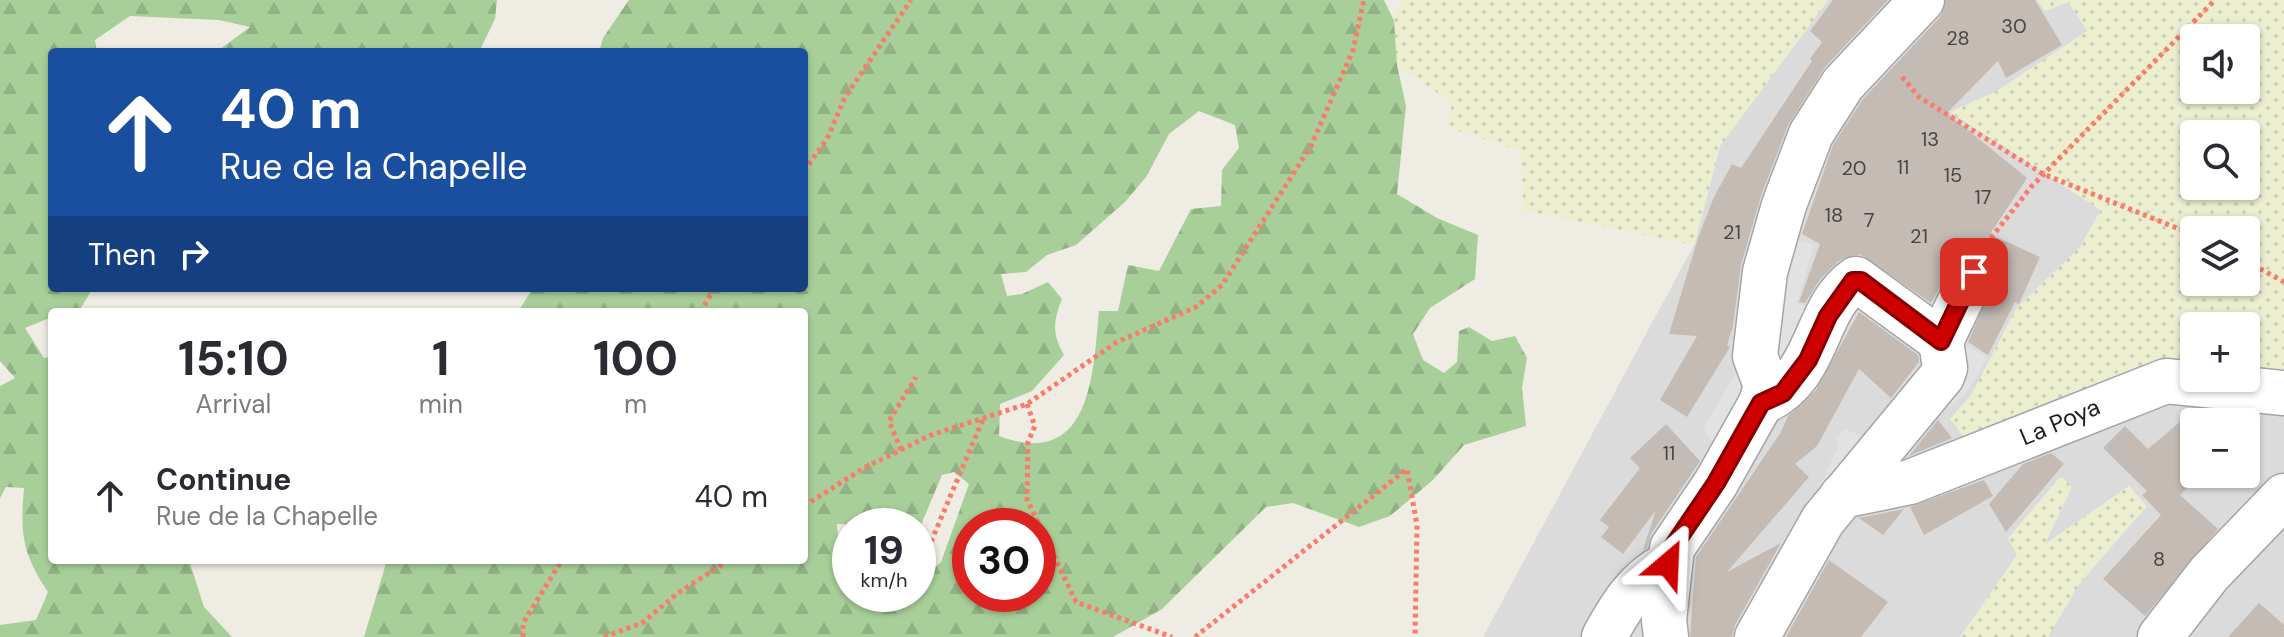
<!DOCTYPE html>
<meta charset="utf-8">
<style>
body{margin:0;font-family:"DM Sans",sans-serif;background:#f7f7f7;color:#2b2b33;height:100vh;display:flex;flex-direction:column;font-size:30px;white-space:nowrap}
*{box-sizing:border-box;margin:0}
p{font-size:26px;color:#7c7c81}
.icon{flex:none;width:44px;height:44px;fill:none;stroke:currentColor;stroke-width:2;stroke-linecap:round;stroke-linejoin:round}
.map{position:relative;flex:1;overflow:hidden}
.drawer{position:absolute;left:48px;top:308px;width:760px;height:256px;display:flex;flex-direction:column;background:#fff;border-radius:8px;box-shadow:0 2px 6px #0004}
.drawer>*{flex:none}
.guide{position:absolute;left:48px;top:48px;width:760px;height:244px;border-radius:8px;box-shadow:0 2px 6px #0004;background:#1a4fa0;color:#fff;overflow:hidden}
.buttons{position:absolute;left:2180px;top:24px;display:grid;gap:16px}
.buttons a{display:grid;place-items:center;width:80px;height:80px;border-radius:8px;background:#fff;box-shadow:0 2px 6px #0004;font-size:40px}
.speed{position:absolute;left:832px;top:508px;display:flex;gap:16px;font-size:40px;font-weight:700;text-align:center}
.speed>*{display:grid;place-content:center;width:104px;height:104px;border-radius:50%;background:#fff;box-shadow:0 2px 6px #0004;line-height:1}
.speed small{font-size:20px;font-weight:400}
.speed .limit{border:12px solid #d22;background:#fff;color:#111}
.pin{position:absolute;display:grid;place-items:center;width:68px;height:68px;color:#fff;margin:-34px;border-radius:16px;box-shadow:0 4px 12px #0006}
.me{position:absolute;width:88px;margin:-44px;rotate:26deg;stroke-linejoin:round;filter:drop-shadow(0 0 6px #0008)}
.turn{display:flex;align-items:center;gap:28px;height:168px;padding:0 40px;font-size:36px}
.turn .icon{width:104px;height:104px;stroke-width:2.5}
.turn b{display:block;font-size:56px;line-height:68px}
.then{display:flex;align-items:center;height:76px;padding:0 40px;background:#0003;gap:16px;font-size:30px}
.eta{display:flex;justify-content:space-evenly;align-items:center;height:136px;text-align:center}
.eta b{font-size:48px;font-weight:700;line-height:56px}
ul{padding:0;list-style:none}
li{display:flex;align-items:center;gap:24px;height:104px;padding:0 40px}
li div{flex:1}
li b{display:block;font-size:30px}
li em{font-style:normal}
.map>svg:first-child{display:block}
</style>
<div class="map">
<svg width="2284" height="637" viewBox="0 0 2284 637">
<defs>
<pattern id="farmland-dots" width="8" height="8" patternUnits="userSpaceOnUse" patternTransform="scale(2)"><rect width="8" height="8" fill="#eceed0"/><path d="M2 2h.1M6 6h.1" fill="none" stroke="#caccb2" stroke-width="1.8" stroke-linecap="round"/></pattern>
<pattern id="forest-firs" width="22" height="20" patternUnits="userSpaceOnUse" patternTransform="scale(2)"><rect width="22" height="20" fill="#a8cf99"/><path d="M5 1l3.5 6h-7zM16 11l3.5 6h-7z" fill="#90b183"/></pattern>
</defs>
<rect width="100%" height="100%" fill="#efece4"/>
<path fill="#dcdbdb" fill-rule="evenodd" d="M 1828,0 L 2038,0 L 2045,11 L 2068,2 L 2088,31 L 1997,91 L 1951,112 L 2101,210 L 2080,247 L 2016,309 L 1972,394 L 1950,419 L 2284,387 L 2284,637 L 1483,637 L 1695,243 L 1720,146 ZM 2194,422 L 2246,422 L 2246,474 L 2194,474 Z"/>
<g fill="url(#farmland-dots)" fill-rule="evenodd">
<path d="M 1398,0 L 1828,0 L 1720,146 L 1694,245 L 1523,210 L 1521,151 L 1447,127 L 1452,103 L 1397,65 L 1392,16 L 1400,5 Z"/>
<path d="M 2038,0 L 2284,0 L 2284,387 L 2246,378 L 2246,326 L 2194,326 L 2194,378 L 1973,448 L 1950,419 L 1972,394 L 2016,309 L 2080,247 L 2101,210 L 1950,112 L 1997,91 L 2087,31 L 2068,2 L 2045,11 ZM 2194,38 L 2246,38 L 2246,90 L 2194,90 ZM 2194,134 L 2246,134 L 2246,186 L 2194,186 ZM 2194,230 L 2246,230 L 2246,282 L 2194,282 Z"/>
<path d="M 2061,476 L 2072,487 L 2045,544 L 2129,486 L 2147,506 L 2080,583 L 2048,637 L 1960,637 L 2017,555 L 2008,538 Z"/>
</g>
<g fill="url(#forest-firs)" fill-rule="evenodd">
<path d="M 0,0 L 497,0 L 495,19 L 479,52 L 216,52 L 250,27 L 219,20 L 130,16 L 95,40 L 97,52 L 52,52 L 52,288 L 93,288 L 79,311 L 52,312 L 52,317 L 25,328 L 44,358 L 52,357 L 52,560 L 189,560 L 204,607 L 232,637 L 0,637 L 0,625 L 36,620 L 48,592 C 22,553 20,534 24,488 L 6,487 L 0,498 L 0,386 L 15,378 L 0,361 Z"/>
<path d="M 629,0 L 1384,0 L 1394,21 L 1397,65 L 1406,106 L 1397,194 L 1437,218 L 1478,235 L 1475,279 L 1430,308 L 1413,334 L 1423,360 L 1444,373 L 1457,362 L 1459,331 L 1469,327 L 1492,341 L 1515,336 L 1527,358 L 1522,388 L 1526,426 L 1464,445 L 1433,480 L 1390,516 L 1359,527 L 1293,503 L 1266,507 L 1162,609 L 1113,637 L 364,637 L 387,560 L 804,560 L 804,312 L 518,312 L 533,288 L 804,288 L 804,52 L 599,52 L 603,38 ZM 1199,111 L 1235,125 L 1239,148 L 1222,170 L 1221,206 L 1191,209 L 1159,271 L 1128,265 L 1118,311 L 1099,311 C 1093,375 1091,470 999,436 L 1000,404 L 1032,391 L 1064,355 C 1052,334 1053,321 1062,299 L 1048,282 L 1022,294 L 1007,296 L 1001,274 L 1026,272 L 1047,255 L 1076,245 L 1125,202 L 1146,177 L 1169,134 ZM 954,472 L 969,484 L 941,562 L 918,583 L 918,594 L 904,594 L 897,599 L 850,594 C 850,565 838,551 837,524 L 918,526 L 918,532 L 942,475 ZM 970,526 L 1038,526 L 1038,594 L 970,594 Z"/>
</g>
<g fill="#e2e2e2">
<path d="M 1772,233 L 1814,244 L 1797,303 L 1823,312 L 1740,484 L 1703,427 L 1742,364 Z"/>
<path d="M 1965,345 L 1988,357 L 1967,392 L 1941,413 L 1934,405 Z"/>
<path d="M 1845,429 L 1858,434 L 1863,458 L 1800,527 L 1838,447 L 1836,439 Z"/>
</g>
<g fill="#c4bbb4">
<path d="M 1833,0 L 1888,0 L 1825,67 L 1788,125 L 1761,196 L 1741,265 L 1733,326 L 1727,345 L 1730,347 L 1687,417 L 1660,400 L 1697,336 L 1669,334 L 1698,238 L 1714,197 L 1732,164 L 1741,168 L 1812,61 L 1810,59 L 1822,42 L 1810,31 Z"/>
<path d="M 1946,0 L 2035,0 L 2062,45 L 2006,78 L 1998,61 L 1947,113 L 2027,178 L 1990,234 L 2040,257 L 2019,304 L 2015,302 L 1988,355 L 1968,342 L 1999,271 L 1995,259 L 1984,249 L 1971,247 L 1959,252 L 1931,303 L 1860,254 L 1839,261 L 1821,278 L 1805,303 L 1799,302 L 1820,244 L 1802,234 L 1833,145 L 1863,99 L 1940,17 Z"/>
<path d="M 1859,312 L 1918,355 L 1919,362 L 1891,398 L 1859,369 L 1817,446 L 1795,464 L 1809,477 L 1727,572 L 1781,543 L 1735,625 L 1732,637 L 1690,637 L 1696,557 L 1781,432 L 1788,416 L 1816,390 Z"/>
<path d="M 2194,410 L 2194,475 L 2198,478 L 2180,495 L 2218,529 L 2145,616 L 2103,579 L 2161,515 L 2142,495 L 2147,491 L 2103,448 L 2125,426 L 2148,449 Z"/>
<path d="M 1938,420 L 1952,438 L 1909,456 Z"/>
<path d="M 1666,424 L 1700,461 L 1651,534 L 1647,548 L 1643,550 L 1656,510 L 1623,554 L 1601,537 L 1609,527 L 1600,520 L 1640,468 L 1630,458 Z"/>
<path d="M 2051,453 L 2064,464 L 2006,532 L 1989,504 L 2023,464 Z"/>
<path d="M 1984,480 L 1993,496 L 1924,535 L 1910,507 Z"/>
<path d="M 1904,509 L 1883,535 L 1859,518 Z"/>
<path d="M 1829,560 L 1888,602 L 1861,637 L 1786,637 Z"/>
<path d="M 2259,603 L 2284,625 L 2284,637 L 2228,637 Z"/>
</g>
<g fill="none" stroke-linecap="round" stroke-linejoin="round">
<defs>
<g id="minor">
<path d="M 1761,403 C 1822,376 1812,310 1856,279 L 1941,341"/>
<path d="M 1842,496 L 1910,482 L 2166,381 L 2284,393"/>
<path d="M 1604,637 C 1621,606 1636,581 1668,564"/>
<path d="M 1666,637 L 1664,620 L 1672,548 L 1716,483 L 1761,403 L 1766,386 L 1755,356 L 1765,272 L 1784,205 L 1811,134 L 1843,84 L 1922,0"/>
<path d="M 1757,637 L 1823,520 L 1942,376 L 1945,368 L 1941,341 L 1974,272"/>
<path d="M 2160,637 L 2209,574 L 2284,496"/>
</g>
</defs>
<use href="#minor" stroke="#a5a5a5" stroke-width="47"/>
<g stroke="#fb7a6a" stroke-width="5" stroke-dasharray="4 4" stroke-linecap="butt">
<path d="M 1902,77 L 1919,97 L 2043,174 L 2194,235"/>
<path d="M 804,171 L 827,139 L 845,97 L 911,0"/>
<path d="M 1991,238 L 2031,187 L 2215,0"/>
<path d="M 2246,261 L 2284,282"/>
<path d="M 700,312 L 715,288"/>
<path d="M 1027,404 L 1035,426 L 1028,442 L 1027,499 L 1076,602 L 1172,637"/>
<path d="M 901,450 L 889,421 L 916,377"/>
<path d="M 804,506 L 864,468 L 931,435 L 1027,404 L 1117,342 L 1196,307 L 1222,285 L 1311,146 L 1353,50 L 1364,0"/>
<path d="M 928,549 L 983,419"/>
<path d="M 523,637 L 523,623 L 562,560"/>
<path d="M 604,637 L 642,623 L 678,593 L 729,560"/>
<path d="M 1195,637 L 1407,469 L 1417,525 L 1415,637"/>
</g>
<use href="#minor" stroke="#fff" stroke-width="44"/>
</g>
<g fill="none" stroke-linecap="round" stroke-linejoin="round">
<defs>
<path id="route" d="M 1668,564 L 1672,548 L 1716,483 L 1761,403 L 1783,393 L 1808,360 L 1828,316 L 1853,281 L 1861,281 L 1941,341 L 1974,272"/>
</defs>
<use href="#route" stroke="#850100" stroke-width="20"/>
<use href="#route" stroke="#cd0200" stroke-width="14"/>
</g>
<g text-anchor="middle" stroke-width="7" stroke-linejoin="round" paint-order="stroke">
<g font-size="20" fill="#484544">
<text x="2014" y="33">30</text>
<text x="1958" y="45">28</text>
<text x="1930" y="146">13</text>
<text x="1903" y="174">11</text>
<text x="1854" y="175">20</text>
<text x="1953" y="182">15</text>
<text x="1983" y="204">17</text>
<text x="1834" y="222">18</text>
<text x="1869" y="227">7</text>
<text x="1732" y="239">21</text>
<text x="1919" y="243">21</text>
<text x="1669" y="460">11</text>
<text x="2159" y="566">8</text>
</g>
<g font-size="24" fill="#1e1e1e" stroke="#fff">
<text transform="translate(2060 422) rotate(-23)" y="8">La Poya</text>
</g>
</g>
</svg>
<div class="buttons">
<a><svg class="icon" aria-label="sound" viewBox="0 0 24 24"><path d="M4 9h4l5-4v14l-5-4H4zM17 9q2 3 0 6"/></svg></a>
<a><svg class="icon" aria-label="search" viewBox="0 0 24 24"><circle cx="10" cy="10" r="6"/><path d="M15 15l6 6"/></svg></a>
<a><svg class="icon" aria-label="layers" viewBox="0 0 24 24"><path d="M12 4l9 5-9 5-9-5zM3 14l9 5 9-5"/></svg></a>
<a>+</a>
<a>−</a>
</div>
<div class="speed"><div>19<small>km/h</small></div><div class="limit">30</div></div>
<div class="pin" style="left:1974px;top:272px;background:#d93025"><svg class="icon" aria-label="arrive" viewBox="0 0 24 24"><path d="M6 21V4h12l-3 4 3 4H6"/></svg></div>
<svg class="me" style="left:1668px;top:564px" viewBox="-20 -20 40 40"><path d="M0-17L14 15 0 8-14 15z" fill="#cd0200" stroke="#fff" stroke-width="4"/></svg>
<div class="guide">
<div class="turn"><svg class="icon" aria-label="ahead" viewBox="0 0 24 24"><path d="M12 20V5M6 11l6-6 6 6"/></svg><div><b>40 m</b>Rue de la Chapelle</div></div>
<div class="then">Then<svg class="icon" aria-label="right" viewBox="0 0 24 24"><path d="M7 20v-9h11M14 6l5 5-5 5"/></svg></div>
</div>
<section class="drawer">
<div class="eta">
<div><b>15:10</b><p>Arrival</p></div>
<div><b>1</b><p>min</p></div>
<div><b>100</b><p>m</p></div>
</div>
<ul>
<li><svg class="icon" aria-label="ahead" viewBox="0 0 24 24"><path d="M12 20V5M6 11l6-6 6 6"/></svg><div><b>Continue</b><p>Rue de la Chapelle</p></div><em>40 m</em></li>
</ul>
</section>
</div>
